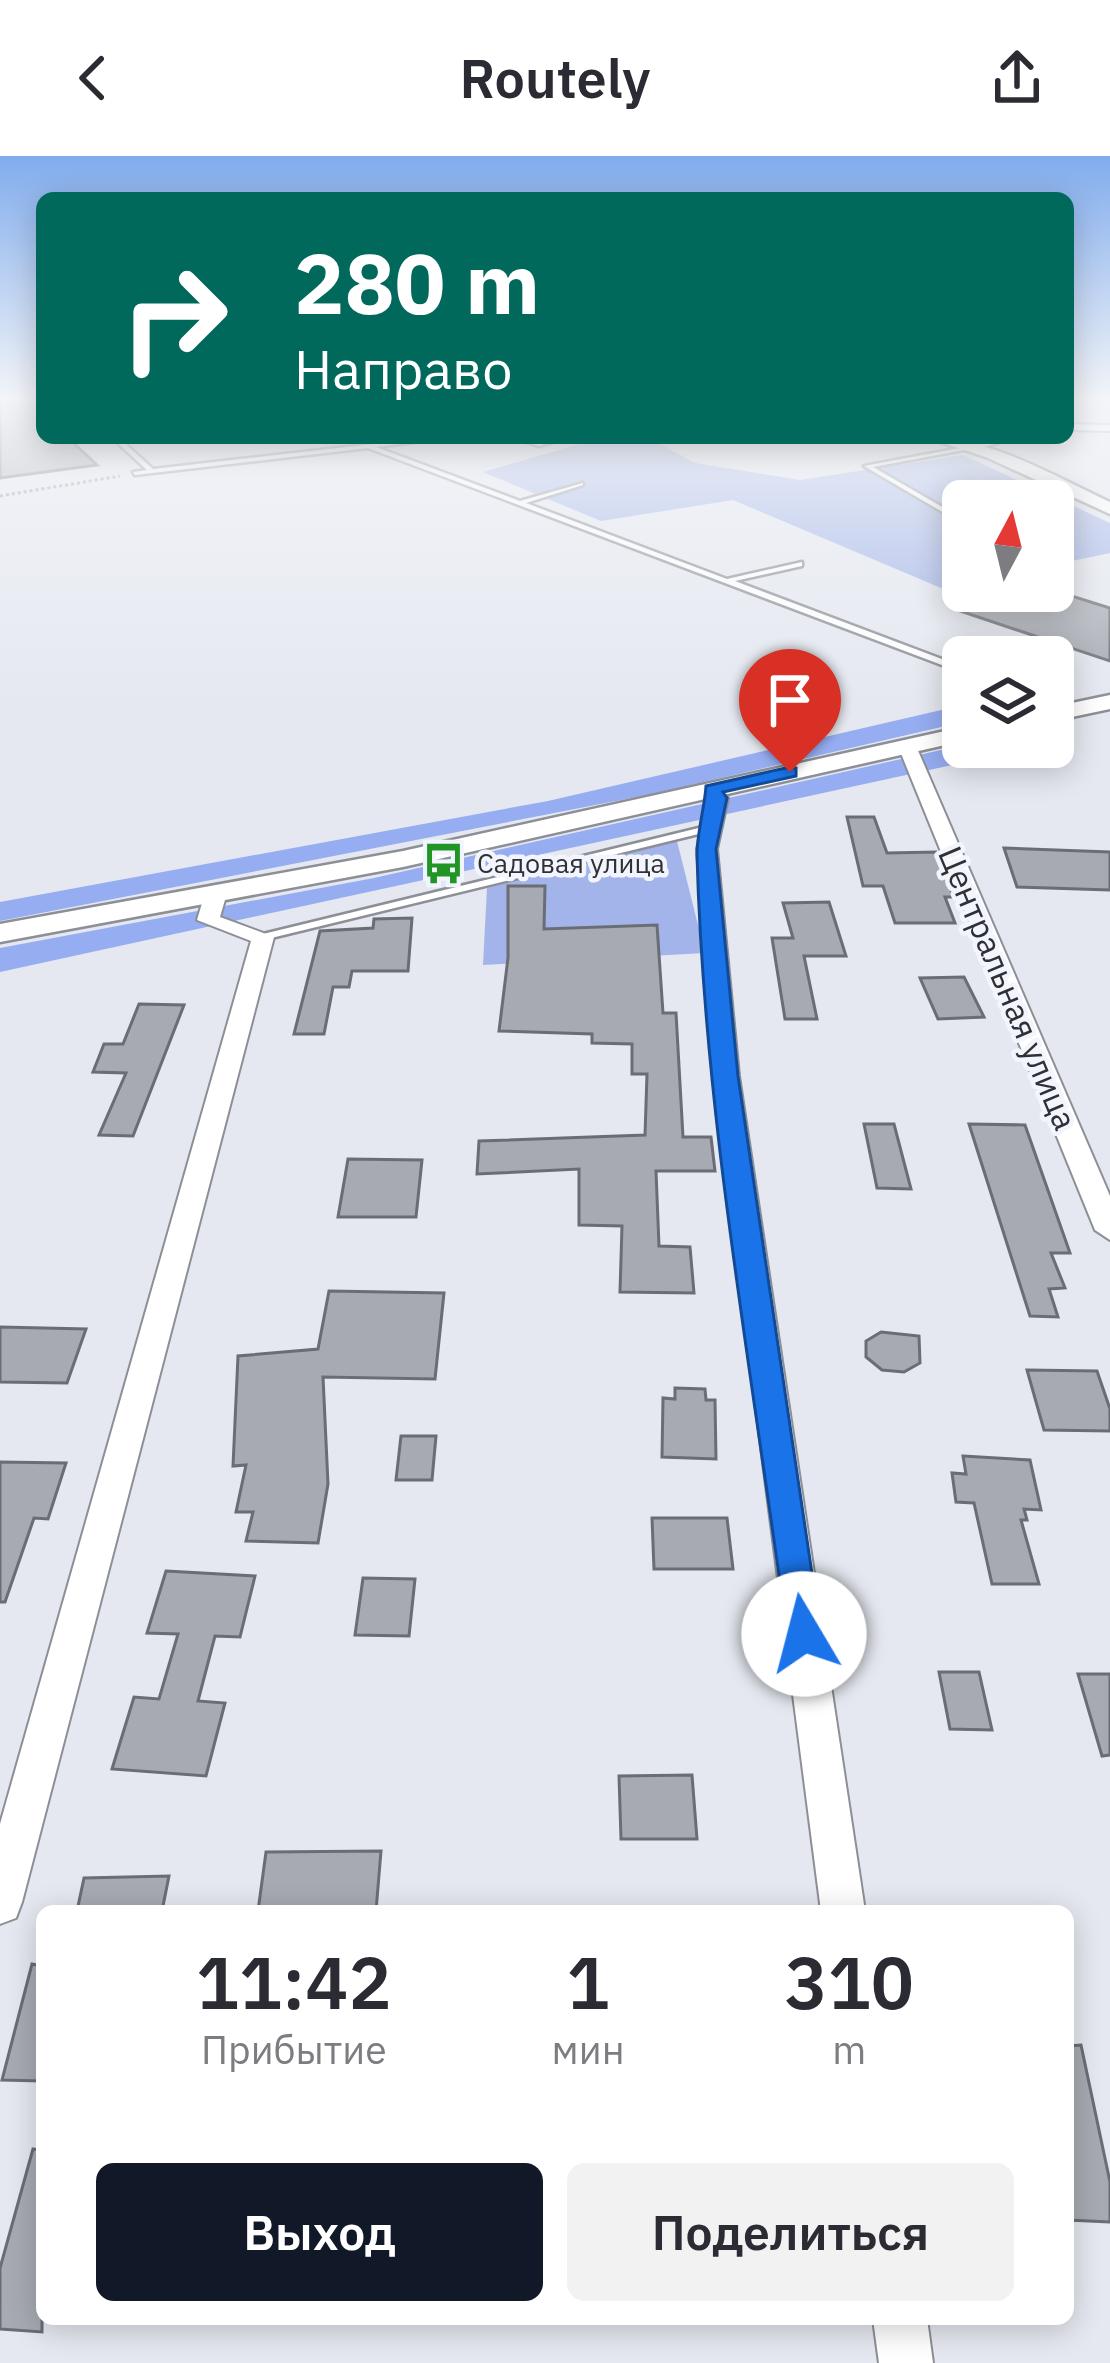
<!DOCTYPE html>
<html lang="ru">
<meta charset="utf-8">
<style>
body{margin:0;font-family:"IBM Plex Sans",sans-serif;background:#f2f2f3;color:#2b2b33;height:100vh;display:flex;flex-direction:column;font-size:45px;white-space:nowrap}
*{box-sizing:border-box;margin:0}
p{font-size:39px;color:#7c7c81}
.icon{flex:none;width:66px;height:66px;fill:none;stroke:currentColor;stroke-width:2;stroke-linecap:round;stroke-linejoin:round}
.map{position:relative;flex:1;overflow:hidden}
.sheet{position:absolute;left:36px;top:1749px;width:1038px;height:420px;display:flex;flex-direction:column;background:#fff;border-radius:18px;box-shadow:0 6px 30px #0003}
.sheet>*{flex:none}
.hud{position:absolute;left:36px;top:36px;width:1038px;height:252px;border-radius:18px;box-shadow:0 6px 30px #0003;background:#00695c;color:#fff;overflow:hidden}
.needle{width:78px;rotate:7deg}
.buttons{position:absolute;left:942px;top:324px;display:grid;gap:24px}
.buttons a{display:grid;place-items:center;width:132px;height:132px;border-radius:18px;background:#fff;box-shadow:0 6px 30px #0003;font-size:60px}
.pin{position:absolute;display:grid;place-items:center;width:102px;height:102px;color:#fff;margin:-123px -51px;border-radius:50% 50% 50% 0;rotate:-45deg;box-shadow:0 0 12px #0007}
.pin .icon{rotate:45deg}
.me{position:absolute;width:132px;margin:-66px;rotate:352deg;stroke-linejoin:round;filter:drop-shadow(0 0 9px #0008)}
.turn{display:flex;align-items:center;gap:42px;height:252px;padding:0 60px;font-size:54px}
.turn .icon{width:156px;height:156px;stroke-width:2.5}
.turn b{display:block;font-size:84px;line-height:102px}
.eta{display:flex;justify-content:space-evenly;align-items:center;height:204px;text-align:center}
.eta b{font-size:72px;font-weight:600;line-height:84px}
.primary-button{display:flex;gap:24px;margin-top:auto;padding:24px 60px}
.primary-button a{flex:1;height:138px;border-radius:18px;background:#111827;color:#fff;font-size:48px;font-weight:600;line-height:138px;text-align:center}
.primary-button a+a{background:#f2f2f3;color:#2b2b33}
header{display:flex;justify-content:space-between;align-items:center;height:156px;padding:0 60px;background:#fff;font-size:54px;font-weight:600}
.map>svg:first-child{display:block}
</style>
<header><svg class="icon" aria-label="back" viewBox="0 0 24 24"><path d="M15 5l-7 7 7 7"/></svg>Routely<svg class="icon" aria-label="share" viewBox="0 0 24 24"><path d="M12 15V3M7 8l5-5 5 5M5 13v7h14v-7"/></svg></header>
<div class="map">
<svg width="1110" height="2207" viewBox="0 0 1110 2207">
<rect width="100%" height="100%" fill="#e5e8f0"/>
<g fill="#a2b4e9">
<path d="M 601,282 L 649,282 L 695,307 L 800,324 L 963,299 L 1110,367 L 1110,397 L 1053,409 L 1053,345 L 963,345 L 963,428 L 941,432 L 733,344 L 601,365 L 483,316 Z"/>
<path d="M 677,685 L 705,797 L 483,809 L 487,732 Z"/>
</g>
<g fill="#96adf1">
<path d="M 963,549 L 963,566 L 652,638 L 0,765 L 0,746 L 548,645 Z"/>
<path d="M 963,589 L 1035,591 L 0,816 L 0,792 L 374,722 Z"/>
</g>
<g fill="#a7aab2" stroke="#6a6d74" stroke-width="3">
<path d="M 0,241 L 26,241 L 42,256 L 42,282 L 68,282 L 97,309 L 0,322 Z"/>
<path d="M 1008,435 L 1056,435 L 1110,452 L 1110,505 L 957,454 Z"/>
<path d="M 847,661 L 874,661 L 887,697 L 936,696 L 954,741 L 945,741 L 955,767 L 895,767 L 883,730 L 863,730 Z"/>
<path d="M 1004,692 L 1110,696 L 1110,734 L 1017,731 Z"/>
<path d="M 508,730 L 545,730 L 544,773 L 657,769 L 663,857 L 676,857 L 683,981 L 711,981 L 715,1015 L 656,1015 L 659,1090 L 690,1091 L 694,1137 L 620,1136 L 622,1070 L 579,1069 L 579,1013 L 477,1018 L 479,985 L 645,979 L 647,918 L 632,918 L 632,888 L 592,887 L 592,878 L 499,875 L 508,802 Z"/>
<path d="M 829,746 L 846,800 L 804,800 L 817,863 L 785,863 L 772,782 L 793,782 L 783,747 Z"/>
<path d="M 412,762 L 408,815 L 352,815 L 349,831 L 333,831 L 324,878 L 294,878 L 320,775 L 373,772 L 374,763 Z"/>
<path d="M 964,821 L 984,861 L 938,863 L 920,822 Z"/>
<path d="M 139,848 L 184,849 L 133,980 L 99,979 L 126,917 L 93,916 L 104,888 L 123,888 Z"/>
<path d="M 864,968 L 894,968 L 911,1033 L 877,1032 Z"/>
<path d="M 969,968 L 1025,969 L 1070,1097 L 1051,1097 L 1065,1132 L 1049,1133 L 1058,1161 L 1030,1160 Z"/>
<path d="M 348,1003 L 422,1004 L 416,1061 L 338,1061 Z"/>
<path d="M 329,1135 L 444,1137 L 435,1223 L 323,1221 L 328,1328 L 318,1387 L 246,1385 L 253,1356 L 236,1356 L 246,1309 L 233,1310 L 238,1200 L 318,1193 Z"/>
<path d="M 0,1171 L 86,1173 L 67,1227 L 0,1226 Z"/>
<path d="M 881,1176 L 919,1180 L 920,1207 L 904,1216 L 882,1214 L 866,1201 L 866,1185 Z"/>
<path d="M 1027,1214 L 1097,1215 L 1110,1253 L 1110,1275 L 1044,1274 Z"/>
<path d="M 675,1232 L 705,1233 L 706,1244 L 715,1244 L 716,1303 L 662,1301 L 663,1242 L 675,1243 Z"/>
<path d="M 401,1280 L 436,1280 L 432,1324 L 396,1324 Z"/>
<path d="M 963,1300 L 1030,1304 L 1041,1354 L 1024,1353 L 1027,1364 L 1021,1364 L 1039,1428 L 992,1428 L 974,1347 L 956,1346 L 952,1317 L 966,1318 Z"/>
<path d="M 0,1306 L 66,1307 L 48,1363 L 34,1362 L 5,1446 L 0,1446 Z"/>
<path d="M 652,1362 L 727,1362 L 733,1413 L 654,1413 Z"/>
<path d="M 166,1415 L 255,1420 L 240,1481 L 215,1480 L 198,1545 L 225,1547 L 206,1620 L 112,1613 L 134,1541 L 159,1543 L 178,1478 L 147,1477 Z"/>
<path d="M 363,1422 L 415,1423 L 409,1480 L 355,1479 Z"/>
<path d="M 939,1516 L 979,1516 L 992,1574 L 950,1573 Z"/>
<path d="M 1078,1518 L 1110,1518 L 1110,1599 L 1102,1600 Z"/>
<path d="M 692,1619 L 697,1683 L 621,1683 L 619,1620 Z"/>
<path d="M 381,1695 L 376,1755 L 258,1755 L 266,1696 Z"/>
<path d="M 169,1720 L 162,1755 L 77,1755 L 84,1722 Z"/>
<path d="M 32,1808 L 42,1810 L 42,1925 L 2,1924 Z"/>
<path d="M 1081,1889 L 1110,2026 L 1110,2066 L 1068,2064 L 1068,1890 Z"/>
<path d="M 33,1993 L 42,1994 L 42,2176 L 0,2173 L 0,2112 Z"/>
</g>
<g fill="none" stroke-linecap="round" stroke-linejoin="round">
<defs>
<g id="service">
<path d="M 112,282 L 119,282 L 153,313 L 426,282 L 445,282 L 376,291 L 520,345 L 583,327 L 583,329 L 526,347 L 727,423 L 802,406 L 802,410 L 735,425 L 963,511 L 963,517 L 368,292 L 135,319 L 133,316 L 147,314 Z"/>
<path d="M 514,282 L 539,286 L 567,282 L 539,290 Z"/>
<path d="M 661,282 L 669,282 L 670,283 L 667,285 Z"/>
<path d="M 971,290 L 969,293 L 873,311 L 963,363 L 963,368 L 864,310 Z"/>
<path d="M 711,669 L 715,670 L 715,674 L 263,784 L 257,781 L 263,778 Z"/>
</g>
<g id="minor">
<path d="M 1068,268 L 1110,269 L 1110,275 L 1068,274 Z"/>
<path d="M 995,282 L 1018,282 L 969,295 L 963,291 Z"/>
<path d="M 900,586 L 916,590 L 1110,1040 L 1110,1084 L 1095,1074 L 898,590 Z"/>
<path d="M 713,627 L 728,642 L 717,693 L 739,920 L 865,1755 L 821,1755 L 713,920 L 697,693 L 708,642 L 703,633 Z"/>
<path d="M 216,730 L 227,737 L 220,761 L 274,781 L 22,1746 L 16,1762 L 0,1768 L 0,1668 L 251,785 L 197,764 L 205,737 Z"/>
<path d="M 873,2163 L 927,2163 L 933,2207 L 879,2207 Z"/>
</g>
<g id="tertiary">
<path d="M 928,282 C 993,282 1053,320 1110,346 L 1110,358 L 986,301 Z"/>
<path d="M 1110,539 L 1110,553 L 1053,565 L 1053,551 Z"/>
<path d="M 963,571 L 963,585 L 403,711 L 0,786 L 0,768 L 403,695 Z"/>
</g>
</defs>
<use href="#service" stroke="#8c8f96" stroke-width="5"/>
<use href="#minor" stroke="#8c8f96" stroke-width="4"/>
<use href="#tertiary" stroke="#8c8f96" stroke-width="5"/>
<path stroke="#92949a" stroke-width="3" stroke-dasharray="3 3" stroke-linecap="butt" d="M 0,340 L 120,320"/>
<use href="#service" fill="#fff" fill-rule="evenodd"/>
<use href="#minor" fill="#fff" fill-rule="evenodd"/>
<use href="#tertiary" fill="#fff" fill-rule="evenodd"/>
</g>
<linearGradient id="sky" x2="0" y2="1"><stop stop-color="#81aced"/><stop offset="0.44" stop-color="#f3f5f8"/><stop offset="1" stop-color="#f3f5f8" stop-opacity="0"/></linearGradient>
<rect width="1110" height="550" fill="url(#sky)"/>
<path fill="#1a73e8" stroke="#114b97" stroke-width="3" d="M 790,611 L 796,612 L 796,620 L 723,636 L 727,642 L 716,693 L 738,920 L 821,1478 L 816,1489 L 804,1494 L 792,1489 L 787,1478 C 753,1221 704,959 697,699 C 697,677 705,649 706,630 Z"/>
<defs>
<symbol id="bus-bare" viewBox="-9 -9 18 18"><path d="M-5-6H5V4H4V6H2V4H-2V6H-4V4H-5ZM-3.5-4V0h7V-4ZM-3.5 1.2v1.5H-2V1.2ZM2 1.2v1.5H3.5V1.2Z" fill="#219523" stroke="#f2f5fd" stroke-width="2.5" paint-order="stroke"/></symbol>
</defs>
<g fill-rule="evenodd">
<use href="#bus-bare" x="414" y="678" width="59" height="59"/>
</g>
<g text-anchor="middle" stroke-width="9" stroke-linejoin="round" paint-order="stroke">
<g font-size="27" fill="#2f3033" stroke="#f2f5fd" text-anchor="start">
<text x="477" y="717">Садовая улица</text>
</g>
<g font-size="33" fill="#2f3033" stroke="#f2f5fd">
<text transform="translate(1008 832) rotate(67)" y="12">Центральная улица</text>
</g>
</g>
</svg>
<div class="buttons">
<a><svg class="needle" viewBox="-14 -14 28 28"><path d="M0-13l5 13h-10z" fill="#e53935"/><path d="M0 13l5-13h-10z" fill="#7c7c81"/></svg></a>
<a><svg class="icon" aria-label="layers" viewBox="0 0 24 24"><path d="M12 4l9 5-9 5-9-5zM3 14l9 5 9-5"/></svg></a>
</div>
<div class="pin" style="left:790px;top:616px;background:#d93025"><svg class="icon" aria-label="arrive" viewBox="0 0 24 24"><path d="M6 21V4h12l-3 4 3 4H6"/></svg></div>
<svg class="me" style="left:804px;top:1478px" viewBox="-20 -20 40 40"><circle r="19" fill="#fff"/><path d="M0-13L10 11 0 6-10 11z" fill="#1a73e8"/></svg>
<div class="hud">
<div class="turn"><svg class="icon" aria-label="right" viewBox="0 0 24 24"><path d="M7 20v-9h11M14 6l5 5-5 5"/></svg><div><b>280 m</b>Направо</div></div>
</div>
<section class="sheet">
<div class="eta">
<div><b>11:42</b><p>Прибытие</p></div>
<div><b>1</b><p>мин</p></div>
<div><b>310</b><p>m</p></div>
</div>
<div class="primary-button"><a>Выход</a><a>Поделиться</a></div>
</section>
</div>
